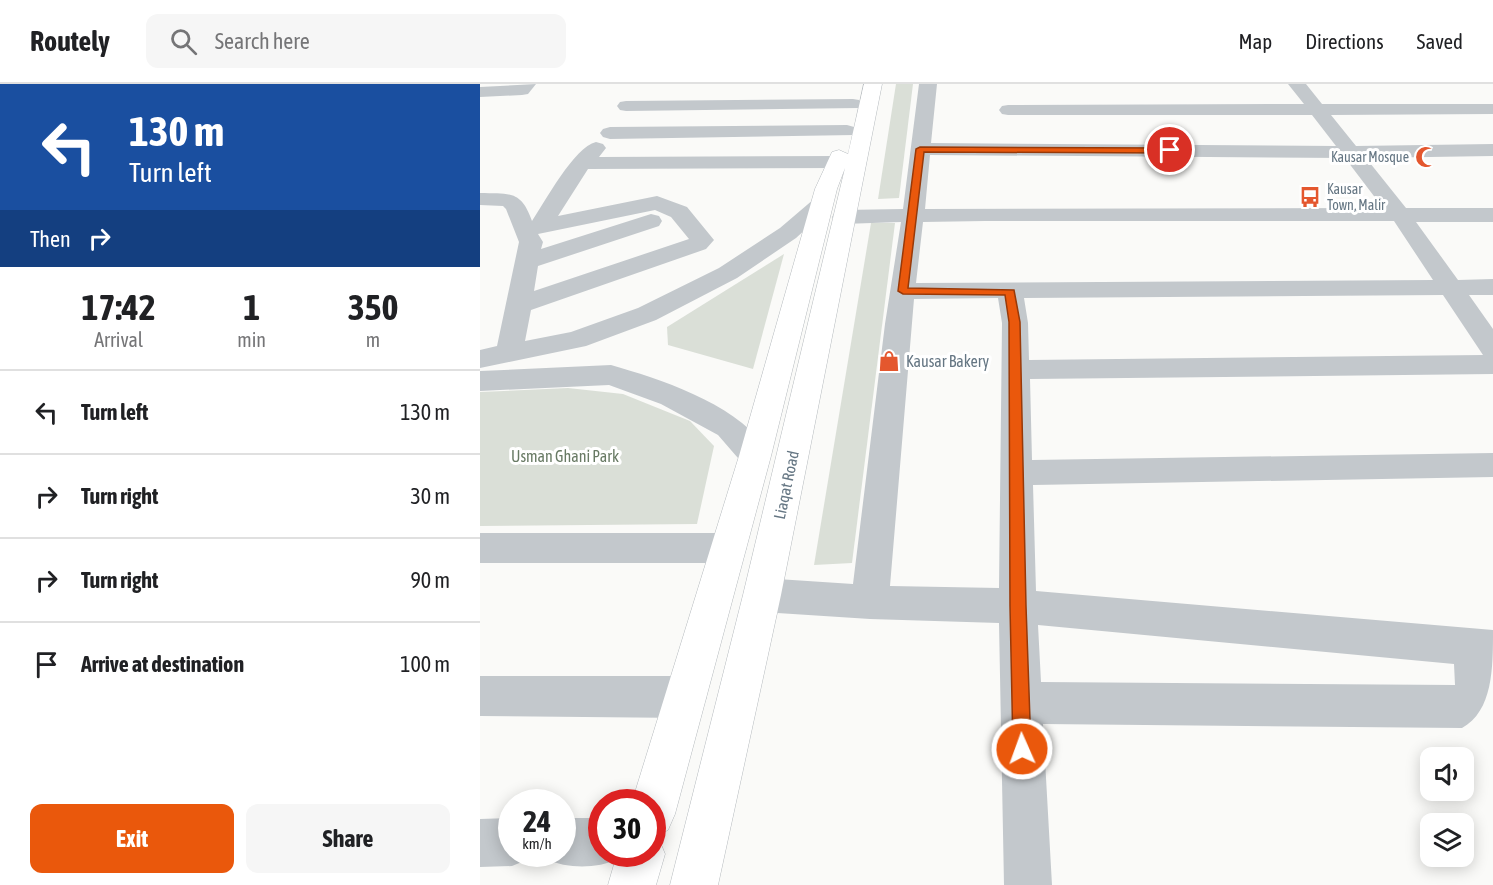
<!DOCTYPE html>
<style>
body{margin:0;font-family:"Asap Condensed",sans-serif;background:#f6f6f6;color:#202124;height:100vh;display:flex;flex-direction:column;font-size:22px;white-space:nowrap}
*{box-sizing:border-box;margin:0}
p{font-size:20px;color:#757577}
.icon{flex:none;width:33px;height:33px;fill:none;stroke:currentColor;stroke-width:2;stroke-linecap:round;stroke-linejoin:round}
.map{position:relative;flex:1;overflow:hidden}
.panel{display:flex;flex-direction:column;background:#fff;width:480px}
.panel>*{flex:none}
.top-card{background:#1a4fa0;color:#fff;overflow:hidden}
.buttons{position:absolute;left:940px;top:663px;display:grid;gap:12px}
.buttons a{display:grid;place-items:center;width:54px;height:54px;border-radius:12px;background:#fff;box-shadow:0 3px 15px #0003;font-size:30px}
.speed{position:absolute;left:18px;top:705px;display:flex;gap:12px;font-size:30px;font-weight:700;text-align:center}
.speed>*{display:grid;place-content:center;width:78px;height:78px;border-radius:50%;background:#fff;box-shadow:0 3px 15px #0003;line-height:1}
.speed small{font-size:15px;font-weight:400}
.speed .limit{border:9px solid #d22;background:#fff;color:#111}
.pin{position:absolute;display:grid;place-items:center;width:51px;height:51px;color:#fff;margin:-26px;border:3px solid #fff;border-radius:50%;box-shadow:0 2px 6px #0007}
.me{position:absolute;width:66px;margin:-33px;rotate:358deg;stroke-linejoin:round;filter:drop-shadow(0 0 4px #0008)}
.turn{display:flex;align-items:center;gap:21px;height:126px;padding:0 30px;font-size:27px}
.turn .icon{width:78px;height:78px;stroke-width:2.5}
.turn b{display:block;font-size:42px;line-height:51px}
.then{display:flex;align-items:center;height:57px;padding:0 30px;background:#0003;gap:12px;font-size:22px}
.eta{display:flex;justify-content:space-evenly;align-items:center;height:102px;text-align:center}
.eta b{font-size:36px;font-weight:700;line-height:42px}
.cta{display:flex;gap:12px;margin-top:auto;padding:12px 30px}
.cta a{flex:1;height:69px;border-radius:12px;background:#ea580c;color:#fff;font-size:24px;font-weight:700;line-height:69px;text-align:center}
.cta a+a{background:#f6f6f6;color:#202124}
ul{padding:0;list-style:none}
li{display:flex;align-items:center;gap:18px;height:84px;padding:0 30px;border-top:2px solid #e0e0e0}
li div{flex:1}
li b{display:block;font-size:22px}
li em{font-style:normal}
header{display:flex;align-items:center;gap:36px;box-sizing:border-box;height:84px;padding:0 30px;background:#fff;border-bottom:2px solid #e0e0e0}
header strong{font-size:28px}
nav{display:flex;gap:33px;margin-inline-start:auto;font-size:21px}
.search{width:420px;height:54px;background:#f6f6f6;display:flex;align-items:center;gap:15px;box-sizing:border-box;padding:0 21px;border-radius:12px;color:#757577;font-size:22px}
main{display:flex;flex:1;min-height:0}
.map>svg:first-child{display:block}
</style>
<header>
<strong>Routely</strong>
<div class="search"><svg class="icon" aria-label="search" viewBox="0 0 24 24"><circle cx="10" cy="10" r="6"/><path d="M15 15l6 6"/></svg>Search here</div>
<nav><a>Map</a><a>Directions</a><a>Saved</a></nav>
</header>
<main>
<section class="panel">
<div class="top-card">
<div class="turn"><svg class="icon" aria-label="left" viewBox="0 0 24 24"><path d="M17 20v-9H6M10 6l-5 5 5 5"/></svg><div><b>130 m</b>Turn left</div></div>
<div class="then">Then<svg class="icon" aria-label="right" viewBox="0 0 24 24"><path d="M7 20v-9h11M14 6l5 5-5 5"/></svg></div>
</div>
<div class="eta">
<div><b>17:42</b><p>Arrival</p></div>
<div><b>1</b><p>min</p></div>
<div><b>350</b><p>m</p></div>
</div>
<ul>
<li><svg class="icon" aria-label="left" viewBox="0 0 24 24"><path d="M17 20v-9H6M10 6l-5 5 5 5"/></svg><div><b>Turn left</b></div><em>130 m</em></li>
<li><svg class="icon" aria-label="right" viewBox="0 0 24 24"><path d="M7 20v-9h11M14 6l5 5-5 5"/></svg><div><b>Turn right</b></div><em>30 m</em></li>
<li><svg class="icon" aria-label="right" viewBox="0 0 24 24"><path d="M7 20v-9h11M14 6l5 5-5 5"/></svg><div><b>Turn right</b></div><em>90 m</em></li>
<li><svg class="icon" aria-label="arrive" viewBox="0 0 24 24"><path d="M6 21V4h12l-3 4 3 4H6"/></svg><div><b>Arrive at destination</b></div><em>100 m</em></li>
</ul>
<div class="cta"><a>Exit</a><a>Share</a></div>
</section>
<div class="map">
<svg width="1013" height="801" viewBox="0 0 1013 801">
<rect width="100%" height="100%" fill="#fafaf8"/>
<g fill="#dadfd7">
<path d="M 416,0 L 433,0 L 419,114 L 398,115 Z"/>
<path d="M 391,139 L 415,139 L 372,479 L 334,481 Z"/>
<path d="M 304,170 L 273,285 L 188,261 L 187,243 Z"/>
<path d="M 88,304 L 143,310 L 210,337 L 234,362 L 217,440 L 0,442 L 0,308 Z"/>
</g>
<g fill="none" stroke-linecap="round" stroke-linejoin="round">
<defs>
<path id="major" d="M 384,0 L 402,0 L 301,511 L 238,801 L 190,801 L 263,511 L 365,84 L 357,105 L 291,372 L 195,730 L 188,746 L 175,752 L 178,753 L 185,770 L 176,801 L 128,801 L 137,770 L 172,770 L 172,718 L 152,718 L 259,372 L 335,105 L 352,68 L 359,66 L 368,70 Z"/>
</defs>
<use href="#major" stroke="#b5babe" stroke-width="1"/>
<g fill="#c3c8cc" fill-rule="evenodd">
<path d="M 56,0 L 48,10 L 42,11 L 0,13 L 0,3 Z"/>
<path d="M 439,0 L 457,0 L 451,59 L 856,62 L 832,31 L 528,31 L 522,30 L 519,26 L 522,22 L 528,21 L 824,20 L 808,0 L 826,0 L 842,20 L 1013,20 L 1013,30 L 851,31 L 876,62 L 1013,60 L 1013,72 L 886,74 L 926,124 L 1013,124 L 1013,138 L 936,138 L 978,196 L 1013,195 L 1013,211 L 989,211 L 1013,245 L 1013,290 L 550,295 L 552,376 L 1013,369 L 1013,393 L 553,401 L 556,507 L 1013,546 C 1013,584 1013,627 982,644 L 563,640 L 572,801 L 524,801 L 519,539 L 390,535 L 282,528 L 269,523 L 263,511 L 269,499 L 282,494 L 373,500 L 405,240 L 421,138 L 363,140 L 355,138 L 352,133 L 355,128 L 363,126 L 423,125 ZM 450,71 L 865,74 L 903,124 L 445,125 ZM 505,137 L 914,137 L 953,196 L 436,199 L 443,138 ZM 963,211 L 1003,271 L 549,276 L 548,239 L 544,214 ZM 518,214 L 522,239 L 519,504 L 410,502 L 434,215 ZM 558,541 L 974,580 L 975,601 L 561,598 Z"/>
<path d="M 373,15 L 379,16 L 382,20 L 379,24 L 146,27 L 140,26 L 137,22 L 140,18 L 146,17 Z"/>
<path d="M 367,41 L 374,43 L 376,47 L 374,51 L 130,55 L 123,53 L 120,49 L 123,45 L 130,43 Z"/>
<path d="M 116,58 L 123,60 L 126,64 L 119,73 L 358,72 L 365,74 L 368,78 L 365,82 L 358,84 L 108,85 L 78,132 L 177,112 L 207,123 L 234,156 L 226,165 L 51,226 L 45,257 L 91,248 L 158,224 L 239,184 L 300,144 L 334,115 L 342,113 L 350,115 L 353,120 L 316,154 L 257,194 L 176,236 L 106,262 L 0,284 L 0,266 L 17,262 L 39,158 L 26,125 L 23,122 L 0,121 L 0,109 C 30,110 41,106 52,137 C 65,118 94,63 116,58 ZM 175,126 L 191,133 L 209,155 L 54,207 L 58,182 L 179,142 L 182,137 L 179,132 L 171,130 L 61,165 L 63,158 L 58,150 Z"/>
<path d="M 131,281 C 183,296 264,322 291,372 L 286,381 L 275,384 L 264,381 L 238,351 L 181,320 L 129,301 L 0,307 L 0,287 Z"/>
<path d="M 0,449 L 249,449 L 262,453 L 267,464 L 262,475 L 249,479 L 0,479 Z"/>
<path d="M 0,592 L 206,592 L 221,598 L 227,613 L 221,628 L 206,634 L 0,632 Z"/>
<path d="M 32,734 L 32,770 L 51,770 L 49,775 L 32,782 L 0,783 L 0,735 Z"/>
<path d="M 82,734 L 122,734 L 122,770 L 141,770 L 139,775 C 115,785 89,785 65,775 L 63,770 L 82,770 Z"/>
</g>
<use href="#major" fill="#fff" fill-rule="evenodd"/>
</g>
<path fill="#ea580c" stroke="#983908" stroke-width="1.5" d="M 440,63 L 690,64 L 694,66 L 690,69 L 444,68 L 428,204 L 534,206 L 540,238 L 546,522 L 551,665 L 549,671 L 542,674 L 536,671 L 533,665 L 530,522 L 529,238 L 525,211 L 423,210 L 418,207 L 436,65 Z"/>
<defs>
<symbol id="mosque-bare" viewBox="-9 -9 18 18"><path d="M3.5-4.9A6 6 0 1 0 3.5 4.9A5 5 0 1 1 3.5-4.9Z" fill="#e4572e" stroke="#fff" stroke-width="2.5" paint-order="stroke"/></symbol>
<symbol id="bus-bare" viewBox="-9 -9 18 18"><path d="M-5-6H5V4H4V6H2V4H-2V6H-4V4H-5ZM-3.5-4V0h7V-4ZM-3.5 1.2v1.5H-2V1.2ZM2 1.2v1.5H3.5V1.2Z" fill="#e4572e" stroke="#fff" stroke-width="2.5" paint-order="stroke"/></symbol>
<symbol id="shop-bare" viewBox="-9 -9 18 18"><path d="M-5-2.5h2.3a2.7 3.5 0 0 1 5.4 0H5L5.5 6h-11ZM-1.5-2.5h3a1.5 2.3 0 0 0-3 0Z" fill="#e4572e" stroke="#fff" stroke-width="2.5" paint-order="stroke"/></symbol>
</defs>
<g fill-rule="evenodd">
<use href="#mosque-bare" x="931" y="58" width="30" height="30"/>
<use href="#bus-bare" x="815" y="98" width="30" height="30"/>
<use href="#shop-bare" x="394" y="262" width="30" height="30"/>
</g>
<g text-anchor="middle" stroke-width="6" stroke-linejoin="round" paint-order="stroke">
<g font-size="14" fill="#657683" stroke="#fff" text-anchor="end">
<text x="929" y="78">Kausar Mosque</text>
<text x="847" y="110" text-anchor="start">Kausar<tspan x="847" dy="16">Town, Malir</tspan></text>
</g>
<g font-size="16" fill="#657683" stroke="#fff" text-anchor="start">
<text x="426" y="283">Kausar Bakery</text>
</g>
<g font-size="16" fill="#687a64" stroke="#fff">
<text x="85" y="378">Usman Ghani Park</text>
</g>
<g font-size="16" fill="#657683" stroke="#fff">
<text transform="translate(306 401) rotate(-78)" y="6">Liaqat Road</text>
</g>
</g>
</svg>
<div class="buttons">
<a><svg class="icon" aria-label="sound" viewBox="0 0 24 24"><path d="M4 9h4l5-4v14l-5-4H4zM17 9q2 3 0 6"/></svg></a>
<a><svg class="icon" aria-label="layers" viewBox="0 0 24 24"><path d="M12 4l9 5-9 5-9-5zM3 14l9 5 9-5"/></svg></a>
</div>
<div class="speed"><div>24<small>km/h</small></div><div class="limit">30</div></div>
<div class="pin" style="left:690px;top:66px;background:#d93025"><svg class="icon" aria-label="arrive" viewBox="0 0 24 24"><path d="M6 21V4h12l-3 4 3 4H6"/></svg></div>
<svg class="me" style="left:542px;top:665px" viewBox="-20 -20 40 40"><circle r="17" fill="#ea580c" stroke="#fff" stroke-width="3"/><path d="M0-11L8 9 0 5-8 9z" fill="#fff"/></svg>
</div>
</main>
